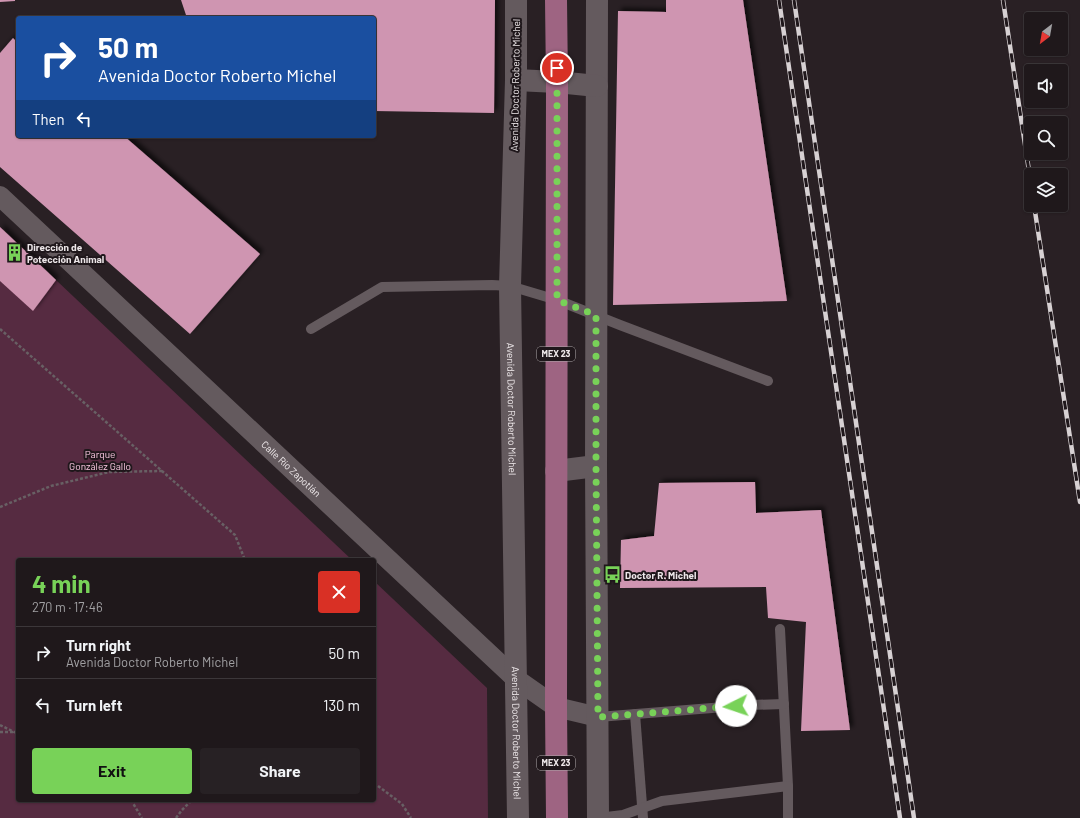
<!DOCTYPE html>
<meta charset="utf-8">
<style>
body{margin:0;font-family:Barlow,sans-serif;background:#272124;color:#f1f3f6;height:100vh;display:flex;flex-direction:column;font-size:15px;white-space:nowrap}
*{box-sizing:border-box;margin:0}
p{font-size:13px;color:#a1a0a3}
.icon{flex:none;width:22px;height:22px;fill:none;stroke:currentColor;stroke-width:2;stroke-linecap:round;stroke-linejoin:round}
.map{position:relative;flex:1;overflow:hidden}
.drawer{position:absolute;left:16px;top:558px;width:360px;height:244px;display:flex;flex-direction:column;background:#1f181b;border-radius:4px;box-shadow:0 1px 3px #0004,0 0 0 1px #3c373a}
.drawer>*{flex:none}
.banner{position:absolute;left:16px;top:16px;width:360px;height:122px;border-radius:4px;box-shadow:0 1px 3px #0004,0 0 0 1px #3c373a;background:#1a4fa0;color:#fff;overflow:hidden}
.needle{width:26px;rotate:211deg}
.tools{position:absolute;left:1024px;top:12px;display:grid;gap:8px}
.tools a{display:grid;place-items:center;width:44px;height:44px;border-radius:4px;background:#1f181b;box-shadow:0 1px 3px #0004,0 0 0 1px #3c373a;font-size:20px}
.pin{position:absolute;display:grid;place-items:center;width:34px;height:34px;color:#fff;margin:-17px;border:2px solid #fff;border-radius:50%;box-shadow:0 1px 4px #0007}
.me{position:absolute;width:44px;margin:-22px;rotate:266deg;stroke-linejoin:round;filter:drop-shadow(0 0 3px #0008)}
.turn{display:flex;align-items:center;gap:14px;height:84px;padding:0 16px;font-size:18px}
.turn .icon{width:52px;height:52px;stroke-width:2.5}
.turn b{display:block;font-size:28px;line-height:34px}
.then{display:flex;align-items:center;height:38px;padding:0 16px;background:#0003;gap:8px;font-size:15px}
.round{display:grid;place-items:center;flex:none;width:42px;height:42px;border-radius:4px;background:#272124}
.headline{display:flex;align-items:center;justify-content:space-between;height:68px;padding:0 16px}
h1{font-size:24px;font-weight:700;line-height:30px;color:#78d258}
.primary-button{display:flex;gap:8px;margin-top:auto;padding:8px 16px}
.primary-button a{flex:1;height:46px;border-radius:4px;background:#78d258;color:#111;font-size:16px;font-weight:700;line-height:46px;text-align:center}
.primary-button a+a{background:#272124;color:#f1f3f6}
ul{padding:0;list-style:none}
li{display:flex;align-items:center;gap:12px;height:52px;padding:0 16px;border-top:1px solid #3c373a}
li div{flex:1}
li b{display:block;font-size:15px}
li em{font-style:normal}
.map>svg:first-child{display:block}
</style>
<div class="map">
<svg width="1080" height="818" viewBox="0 0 1080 818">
<defs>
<filter id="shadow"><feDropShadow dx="3.5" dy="-3.5" stdDeviation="2" flood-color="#0009"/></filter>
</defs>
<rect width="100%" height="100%" fill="#292024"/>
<path fill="#562b41" d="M 0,227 L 352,560 L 18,560 L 18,800 L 374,800 L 374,581 L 487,688 L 488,818 L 0,818 Z"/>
<g fill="#cf95b1" filter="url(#shadow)">
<path d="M 0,0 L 15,0 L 15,1 L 0,2 Z"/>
<path d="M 181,0 L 495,0 L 494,113 L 374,111 L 374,18 L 187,18 Z"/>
<path d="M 666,0 L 743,0 L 787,301 L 613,305 L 618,11 L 666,12 Z"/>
<path d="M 13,38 L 18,43 L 18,136 L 124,136 L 260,254 L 190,334 L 0,167 L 0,53 Z"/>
<path d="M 0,227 L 56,280 L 33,311 L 0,281 Z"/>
<path d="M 755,482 L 756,513 L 821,510 L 850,730 L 801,731 L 806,622 L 768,618 L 766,587 L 620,588 L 621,540 L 654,536 L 659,483 Z"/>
</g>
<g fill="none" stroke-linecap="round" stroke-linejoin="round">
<g stroke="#686064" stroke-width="2.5" stroke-dasharray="3 2" stroke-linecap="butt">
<path d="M 0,329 L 235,535 L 245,560"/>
<path d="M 0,507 L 51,486 L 109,472 L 162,471"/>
<path d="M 0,725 L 14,732 L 18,733"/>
<path d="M 0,732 L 13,732"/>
<path d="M 374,783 L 402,804 L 411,818"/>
<path d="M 131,800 L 142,818"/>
<path d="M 176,818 L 182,810 L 192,800"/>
</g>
<g stroke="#645a5e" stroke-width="10">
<path d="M 311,329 L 382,287 L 492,285 L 510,286 L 557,300 L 620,325 L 768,381"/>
<path d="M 780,629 L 788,786"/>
<path d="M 635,714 L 643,818"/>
<path d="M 598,717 L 750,705 L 784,704"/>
<path d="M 598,818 L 623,815 L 662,801 L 788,786 L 788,818"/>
</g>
<path stroke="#645a5e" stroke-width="20" id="s1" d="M 0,196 L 516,679 L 556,707 L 598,717"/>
<g stroke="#645a5e" stroke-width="22">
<path id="s2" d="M 516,0 L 516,80 L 510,286 L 518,818"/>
<path d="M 597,0 L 596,466 L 598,818"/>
<path d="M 516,80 L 557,82 L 597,86"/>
<path d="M 556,471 L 596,466"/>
</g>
<path stroke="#9e6482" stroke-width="22" d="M 556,0 L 557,82 L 556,707 L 557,818"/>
<defs>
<g id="rail">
<path d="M 779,0 L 900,818"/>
<path d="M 794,0 L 914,818"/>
<path d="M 1003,0 L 1031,184"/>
<path d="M 1034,205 L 1080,502"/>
</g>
</defs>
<use href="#rail" stroke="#d7d1d3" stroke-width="4.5"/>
<use href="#rail" stroke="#1f171b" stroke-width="3" stroke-dasharray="9" stroke-linecap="butt"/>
</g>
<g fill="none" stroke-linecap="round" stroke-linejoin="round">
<path stroke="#78d258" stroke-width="7" stroke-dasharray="0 12.6" d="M 557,68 L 557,300 L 596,315 L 596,466 L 598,717 L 736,706"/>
</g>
<defs>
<symbol id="building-bare" viewBox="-9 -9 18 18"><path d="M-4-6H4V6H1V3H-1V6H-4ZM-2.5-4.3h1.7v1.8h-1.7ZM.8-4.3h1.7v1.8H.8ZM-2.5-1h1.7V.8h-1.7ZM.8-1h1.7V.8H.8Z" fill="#78d258" stroke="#1f171b" stroke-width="2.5" paint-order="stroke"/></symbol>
<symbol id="bus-bare" viewBox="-9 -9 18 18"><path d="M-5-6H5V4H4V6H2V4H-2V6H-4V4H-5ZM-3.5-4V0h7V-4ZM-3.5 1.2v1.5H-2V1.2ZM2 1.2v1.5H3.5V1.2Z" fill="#78d258" stroke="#1f171b" stroke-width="2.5" paint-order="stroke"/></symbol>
</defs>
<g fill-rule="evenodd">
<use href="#building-bare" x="2" y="240" width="25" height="25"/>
<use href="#bus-bare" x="600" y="562" width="25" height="25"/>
</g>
<g text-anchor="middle" stroke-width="4" stroke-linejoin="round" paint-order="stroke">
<g fill="#1f171b" stroke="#afa9ab" stroke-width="1">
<rect x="537" y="347" width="38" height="14" rx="3"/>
<rect x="537" y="756" width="38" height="14" rx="3"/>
</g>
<g font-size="9" font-weight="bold" fill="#ede7e9">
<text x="556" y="357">MEX 23</text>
<text x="556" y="766">MEX 23</text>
</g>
<g font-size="10" fill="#ede7e9" stroke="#1f171b">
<text transform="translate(515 85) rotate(-89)" y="4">Avenida Doctor Roberto Michel</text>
<text dy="4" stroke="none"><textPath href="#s2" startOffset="409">Avenida Doctor Roberto Michel</textPath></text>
<text dy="4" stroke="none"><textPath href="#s1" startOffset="399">Calle Río Zapotlán</textPath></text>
<text dy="4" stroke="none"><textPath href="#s2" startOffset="733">Avenida Doctor Roberto Michel</textPath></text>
</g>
<g font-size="10" font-weight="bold" fill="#ede7e9" stroke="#1f171b" text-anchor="start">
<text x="27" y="251">Dirección de<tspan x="27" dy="12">Potección Animal</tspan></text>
<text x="625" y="579">Doctor R. Michel</text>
</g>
<g font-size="10" fill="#fac7e0" stroke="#1f171b">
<text x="100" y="458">Parque<tspan x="100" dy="12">González Gallo</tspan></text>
</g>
</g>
</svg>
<div class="tools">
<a><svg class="needle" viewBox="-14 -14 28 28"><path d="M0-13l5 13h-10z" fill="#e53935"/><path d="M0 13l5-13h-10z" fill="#a1a0a3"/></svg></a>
<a><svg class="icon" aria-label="sound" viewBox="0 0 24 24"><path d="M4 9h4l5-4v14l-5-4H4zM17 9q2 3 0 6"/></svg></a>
<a><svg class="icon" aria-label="search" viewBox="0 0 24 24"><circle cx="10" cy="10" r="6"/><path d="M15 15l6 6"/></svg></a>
<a><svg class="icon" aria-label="layers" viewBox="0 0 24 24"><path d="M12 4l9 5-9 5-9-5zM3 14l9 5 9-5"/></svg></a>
</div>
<div class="pin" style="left:557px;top:68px;background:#d93025"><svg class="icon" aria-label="arrive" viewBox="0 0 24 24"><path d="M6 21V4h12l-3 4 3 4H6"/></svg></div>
<svg class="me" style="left:736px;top:706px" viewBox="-20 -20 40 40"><circle r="19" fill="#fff"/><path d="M0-13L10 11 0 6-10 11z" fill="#78d258"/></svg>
<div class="banner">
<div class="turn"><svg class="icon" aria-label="right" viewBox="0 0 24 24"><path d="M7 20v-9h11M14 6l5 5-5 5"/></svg><div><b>50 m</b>Avenida Doctor Roberto Michel</div></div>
<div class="then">Then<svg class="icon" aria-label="left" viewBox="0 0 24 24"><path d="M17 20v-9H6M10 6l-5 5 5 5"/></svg></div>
</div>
<section class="drawer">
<div class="headline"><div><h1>4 min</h1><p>270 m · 17:46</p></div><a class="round" style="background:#d93025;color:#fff"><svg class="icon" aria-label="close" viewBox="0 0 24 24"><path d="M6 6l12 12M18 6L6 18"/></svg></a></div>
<ul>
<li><svg class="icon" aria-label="right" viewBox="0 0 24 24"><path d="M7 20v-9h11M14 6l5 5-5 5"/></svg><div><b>Turn right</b><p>Avenida Doctor Roberto Michel</p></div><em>50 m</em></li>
<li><svg class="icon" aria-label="left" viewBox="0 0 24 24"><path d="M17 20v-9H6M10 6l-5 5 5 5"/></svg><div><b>Turn left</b></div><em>130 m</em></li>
</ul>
<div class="primary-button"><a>Exit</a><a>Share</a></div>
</section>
</div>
